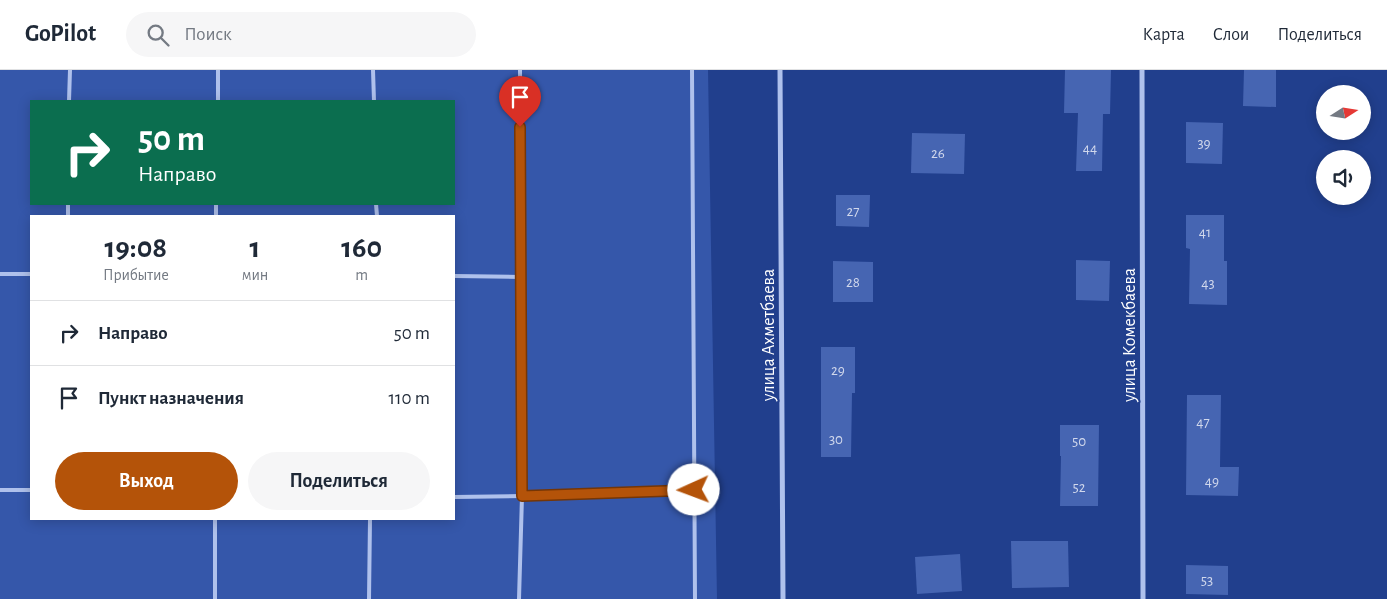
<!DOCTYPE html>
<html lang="ru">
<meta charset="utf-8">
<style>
body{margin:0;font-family:"Alegreya Sans",sans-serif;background:#f6f6f7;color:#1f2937;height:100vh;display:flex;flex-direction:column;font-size:19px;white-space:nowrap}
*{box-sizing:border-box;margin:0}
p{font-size:16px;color:#747a83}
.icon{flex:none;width:28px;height:28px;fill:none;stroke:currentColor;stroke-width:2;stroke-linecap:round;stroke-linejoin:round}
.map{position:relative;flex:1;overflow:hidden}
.sheet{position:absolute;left:30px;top:145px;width:425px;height:305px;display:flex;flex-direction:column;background:#fff;border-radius:0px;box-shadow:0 2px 12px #0003}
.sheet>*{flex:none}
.guide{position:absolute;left:30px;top:30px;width:425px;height:105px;border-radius:0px;box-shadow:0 2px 12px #0003;background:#0b6e4f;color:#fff;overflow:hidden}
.needle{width:32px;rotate:78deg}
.controls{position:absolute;left:1316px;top:15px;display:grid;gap:10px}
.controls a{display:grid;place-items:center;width:55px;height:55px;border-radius:50%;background:#fff;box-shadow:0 2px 12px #0003;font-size:25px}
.pin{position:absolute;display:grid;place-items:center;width:42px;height:42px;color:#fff;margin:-51px -21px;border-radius:50% 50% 50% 0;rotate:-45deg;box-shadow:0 0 5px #0007}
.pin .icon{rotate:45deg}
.me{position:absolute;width:55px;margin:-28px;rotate:268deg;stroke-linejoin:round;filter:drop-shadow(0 0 4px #0008)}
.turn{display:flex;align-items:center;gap:18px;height:105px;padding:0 25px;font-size:22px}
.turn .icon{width:65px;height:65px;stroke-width:2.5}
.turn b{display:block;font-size:35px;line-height:42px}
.eta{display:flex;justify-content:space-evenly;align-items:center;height:85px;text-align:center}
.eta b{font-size:30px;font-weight:700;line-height:35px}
.primary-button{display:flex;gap:10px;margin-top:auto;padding:10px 25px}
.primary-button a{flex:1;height:58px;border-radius:30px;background:#b45309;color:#fff;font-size:20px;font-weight:700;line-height:58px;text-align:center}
.primary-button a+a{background:#f6f6f7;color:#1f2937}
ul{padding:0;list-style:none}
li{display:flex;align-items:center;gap:15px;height:65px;padding:0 25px;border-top:1px solid #e0e1e3}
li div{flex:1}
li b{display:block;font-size:19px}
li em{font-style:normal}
header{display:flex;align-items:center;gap:30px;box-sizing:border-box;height:70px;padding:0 25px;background:#fff;border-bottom:1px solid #e0e1e3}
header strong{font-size:24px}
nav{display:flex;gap:28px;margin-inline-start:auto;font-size:18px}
.search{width:350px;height:45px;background:#f6f6f7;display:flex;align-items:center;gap:12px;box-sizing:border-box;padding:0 18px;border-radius:28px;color:#747a83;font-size:19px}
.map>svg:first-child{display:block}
</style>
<header>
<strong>GoPilot</strong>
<div class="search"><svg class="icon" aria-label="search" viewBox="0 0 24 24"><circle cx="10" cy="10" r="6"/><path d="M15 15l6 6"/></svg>Поиск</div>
<nav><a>Карта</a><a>Слои</a><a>Поделиться</a></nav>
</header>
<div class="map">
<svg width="1387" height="529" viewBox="0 0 1387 529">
<rect width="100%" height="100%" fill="#213f8d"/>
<path fill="#3557aa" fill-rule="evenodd" d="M 0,0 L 708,0 L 717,529 L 0,529 ZM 31,31 L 454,31 L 454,134 L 31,134 ZM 31,146 L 454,146 L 454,449 L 31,449 Z"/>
<g fill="#4665b2">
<path d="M 1065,0 L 1111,0 L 1110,44 L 1103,44 L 1102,101 L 1076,101 L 1078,43 L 1064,43 Z"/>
<path d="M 1244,0 L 1276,0 L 1276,37 L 1243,36 Z"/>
<path d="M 1186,52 L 1223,53 L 1222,94 L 1186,93 Z"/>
<path d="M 912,63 L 965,64 L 964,104 L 911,103 Z"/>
<path d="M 836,125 L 870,125 L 869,157 L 836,156 Z"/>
<path d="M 1186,145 L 1224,145 L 1224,191 L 1227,191 L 1227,235 L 1189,234 L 1190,179 L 1186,178 Z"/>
<path d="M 1076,190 L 1110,191 L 1109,231 L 1076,230 Z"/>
<path d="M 833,191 L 873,192 L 873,232 L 833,232 Z"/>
<path d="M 821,277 L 855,277 L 855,323 L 852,323 L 851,387 L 821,387 Z"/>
<path d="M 1187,325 L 1221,325 L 1220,397 L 1239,397 L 1238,426 L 1186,425 Z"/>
<path d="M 1060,355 L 1099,355 L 1098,436 L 1060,436 L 1061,386 L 1060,386 Z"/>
<path d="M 1011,471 L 1068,471 L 1069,517 L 1012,518 Z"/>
<path d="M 960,484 L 962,521 L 917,524 L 915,487 Z"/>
<path d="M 1186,495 L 1228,496 L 1228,525 L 1186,524 Z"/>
</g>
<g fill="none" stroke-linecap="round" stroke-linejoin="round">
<g stroke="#afc1ec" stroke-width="4">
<path d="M 373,0 L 374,31"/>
<path d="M 692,0 L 695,529"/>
<path d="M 69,31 L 70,0"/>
<path d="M 218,31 L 218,0"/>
<path d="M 376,134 L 377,146"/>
<path d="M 68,146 L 68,134"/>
<path d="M 216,146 L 216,134"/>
<path d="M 0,204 L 31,204"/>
<path d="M 454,206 L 521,207"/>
<path d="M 0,420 L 31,420"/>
<path d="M 454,427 L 522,426 L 694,420"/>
<path d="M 215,449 L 215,529"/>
<path d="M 369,529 L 370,449"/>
<path d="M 519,529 L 522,426 L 520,0"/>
</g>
<g stroke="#afc1ec" stroke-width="5">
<path d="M 780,0 L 783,529"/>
<path d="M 1142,0 L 1143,529"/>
</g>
</g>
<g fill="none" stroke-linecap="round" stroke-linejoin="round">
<defs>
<path id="route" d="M 520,57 L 522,426 L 694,420"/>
</defs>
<use href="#route" stroke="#753606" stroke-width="12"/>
<use href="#route" stroke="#b45309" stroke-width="9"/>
</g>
<g text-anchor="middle" stroke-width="4" stroke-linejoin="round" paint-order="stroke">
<g font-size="15" fill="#d1d8ec">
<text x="1204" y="78">39</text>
<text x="1090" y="83">44</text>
<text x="938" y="88">26</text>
<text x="853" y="146">27</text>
<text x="1205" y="167">41</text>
<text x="853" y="217">28</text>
<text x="1208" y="218">43</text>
<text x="838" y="305">29</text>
<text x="1203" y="357">47</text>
<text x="836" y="374">30</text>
<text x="1079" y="376">50</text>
<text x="1212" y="416">49</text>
<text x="1079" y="422">52</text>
<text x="1207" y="515">53</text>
</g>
<g font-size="18" fill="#fff" stroke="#213f8d">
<text transform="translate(768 265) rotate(-90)" y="6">улица Ахметбаева</text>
<text transform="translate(1129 265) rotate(-90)" y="6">улица Комекбаева</text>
</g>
</g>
</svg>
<div class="controls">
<a><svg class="needle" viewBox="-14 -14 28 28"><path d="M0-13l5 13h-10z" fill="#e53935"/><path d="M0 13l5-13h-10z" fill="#747a83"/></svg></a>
<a><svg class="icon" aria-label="sound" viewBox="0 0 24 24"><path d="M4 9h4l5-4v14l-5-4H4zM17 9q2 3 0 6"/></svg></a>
</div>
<div class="pin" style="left:520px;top:57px;background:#d93025"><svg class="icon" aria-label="arrive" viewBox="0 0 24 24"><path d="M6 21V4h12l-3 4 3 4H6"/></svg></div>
<svg class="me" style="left:694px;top:420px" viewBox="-20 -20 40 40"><circle r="19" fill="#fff"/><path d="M0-13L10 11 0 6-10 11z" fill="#b45309"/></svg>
<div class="guide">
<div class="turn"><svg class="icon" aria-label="right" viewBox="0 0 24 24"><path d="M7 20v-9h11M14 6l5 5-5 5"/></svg><div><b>50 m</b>Направо</div></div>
</div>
<section class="sheet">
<div class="eta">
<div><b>19:08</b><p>Прибытие</p></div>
<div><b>1</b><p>мин</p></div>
<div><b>160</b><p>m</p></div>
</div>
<ul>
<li><svg class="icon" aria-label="right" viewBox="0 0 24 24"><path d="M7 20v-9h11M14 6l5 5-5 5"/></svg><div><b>Направо</b></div><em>50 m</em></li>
<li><svg class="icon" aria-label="arrive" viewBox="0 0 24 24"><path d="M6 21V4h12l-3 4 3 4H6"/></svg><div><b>Пункт назначения</b></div><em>110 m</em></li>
</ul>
<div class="primary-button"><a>Выход</a><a>Поделиться</a></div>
</section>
</div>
